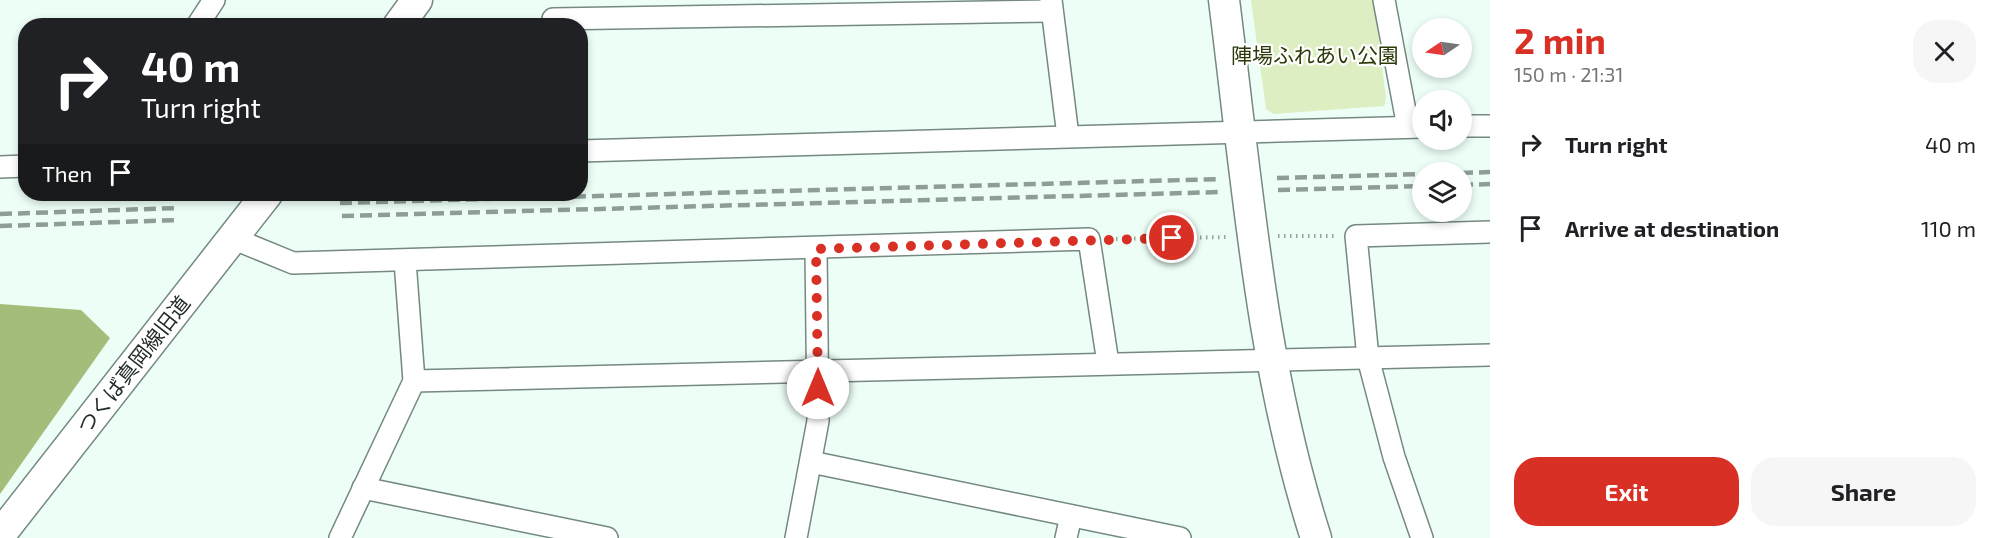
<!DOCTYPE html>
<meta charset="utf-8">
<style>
body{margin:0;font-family:"Exo 2","Noto Sans JP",sans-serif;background:#f6f6f6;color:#202124;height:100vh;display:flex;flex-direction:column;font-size:22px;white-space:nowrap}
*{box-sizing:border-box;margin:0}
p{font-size:20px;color:#757577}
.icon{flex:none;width:33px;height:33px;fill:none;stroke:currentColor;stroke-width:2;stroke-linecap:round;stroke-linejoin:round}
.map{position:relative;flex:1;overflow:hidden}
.panel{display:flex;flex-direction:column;background:#fff;width:510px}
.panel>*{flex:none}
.hud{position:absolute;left:18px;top:18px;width:570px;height:183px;border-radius:24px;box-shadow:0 3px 9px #0003;background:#202124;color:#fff;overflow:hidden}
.needle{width:39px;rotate:257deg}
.controls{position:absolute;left:1412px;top:18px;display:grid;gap:12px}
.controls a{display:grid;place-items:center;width:60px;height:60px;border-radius:50%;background:#fff;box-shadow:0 3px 9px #0003;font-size:30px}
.pin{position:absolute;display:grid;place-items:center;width:51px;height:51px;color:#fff;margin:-26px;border:3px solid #fff;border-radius:50%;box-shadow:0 2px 6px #0007}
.me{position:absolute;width:66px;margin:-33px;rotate:0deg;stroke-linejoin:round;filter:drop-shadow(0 0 4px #0008)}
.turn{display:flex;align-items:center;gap:21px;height:126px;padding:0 24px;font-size:27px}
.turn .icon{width:78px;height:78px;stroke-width:2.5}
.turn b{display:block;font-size:42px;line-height:51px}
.then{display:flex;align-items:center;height:57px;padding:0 24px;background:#0003;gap:12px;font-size:22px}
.round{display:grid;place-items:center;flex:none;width:63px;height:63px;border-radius:24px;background:#f6f6f6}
.head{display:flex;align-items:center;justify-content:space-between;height:102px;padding:0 24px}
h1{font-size:36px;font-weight:700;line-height:45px;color:#d93025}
.action{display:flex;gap:12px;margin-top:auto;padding:12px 24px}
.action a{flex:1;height:69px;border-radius:24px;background:#d93025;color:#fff;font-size:24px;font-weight:700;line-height:69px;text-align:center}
.action a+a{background:#f6f6f6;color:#202124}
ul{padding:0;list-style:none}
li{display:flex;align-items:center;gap:18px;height:84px;padding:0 24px}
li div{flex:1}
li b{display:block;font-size:22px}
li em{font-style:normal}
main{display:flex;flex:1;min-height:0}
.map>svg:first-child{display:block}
</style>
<main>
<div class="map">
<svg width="1490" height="538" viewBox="0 0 1490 538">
<rect width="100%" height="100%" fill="#ecfef6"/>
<path fill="#ddeec3" d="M 1251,0 L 1374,0 L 1386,98 L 1384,106 L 1274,114 L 1266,109 Z"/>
<path fill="#a4bd7b" d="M 0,304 L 81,310 L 110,338 L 0,494 Z"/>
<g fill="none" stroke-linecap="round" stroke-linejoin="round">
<defs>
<g id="street">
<path d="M 1051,0 L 1068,136"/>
<path d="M 1384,0 L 1408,127"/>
<path d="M 553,19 L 1052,11"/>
<path d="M 197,26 L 214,0"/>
<path d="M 1461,126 L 1490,126"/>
<path d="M 580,151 L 1422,127"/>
<path d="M 0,167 L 26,166"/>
<path d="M 232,238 L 293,263 L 1089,239 L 1108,363"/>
<path d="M 414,381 L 1490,355"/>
<path d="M 811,462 L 1180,538"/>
<path d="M 363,488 L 607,538"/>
<path d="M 340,538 L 414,381 L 405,261"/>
<path d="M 796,538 L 818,421 L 816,249"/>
<path d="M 1066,538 L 1071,516"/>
<path d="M 1422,538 L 1394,457 L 1368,358 L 1356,236 L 1490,232"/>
</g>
<g id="secondary">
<path d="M 1224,0 C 1247,180 1260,364 1316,538"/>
<path d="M 398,26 L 417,0"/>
<path d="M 0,535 L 267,194"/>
</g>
</defs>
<use href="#street" stroke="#748980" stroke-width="24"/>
<use href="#secondary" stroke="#748980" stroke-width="33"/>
<g stroke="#95a49d" stroke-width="4" stroke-dasharray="1.5 4.5" stroke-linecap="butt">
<path d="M 1278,236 L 1337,236"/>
<path d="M 1110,239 L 1229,237"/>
</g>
<use href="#street" stroke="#fff" stroke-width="21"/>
<use href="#secondary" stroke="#fff" stroke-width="30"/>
<g stroke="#8f9d96" stroke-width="4.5" stroke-dasharray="12 6" stroke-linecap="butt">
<path d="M 1461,173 L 1490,172"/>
<path d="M 1277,178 L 1422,174"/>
<path d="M 1461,185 L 1490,184"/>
<path d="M 1278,190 L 1422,186"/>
<path d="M 340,203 L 1221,179"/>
<path d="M 0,214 L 178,208"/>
<path d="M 342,216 L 1222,192"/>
<path d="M 0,226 L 178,220"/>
</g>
</g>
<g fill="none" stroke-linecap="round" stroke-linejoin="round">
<path stroke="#d93025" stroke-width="10" stroke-dasharray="0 18" d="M 818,388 L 816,249 L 1172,238"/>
</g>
<g text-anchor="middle" stroke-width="4.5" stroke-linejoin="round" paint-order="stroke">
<g font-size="21" fill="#2b3a08" stroke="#fff">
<text x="1315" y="63">陣場ふれあい公園</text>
</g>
<g font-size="21" fill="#232c28" stroke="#fff">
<text transform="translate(134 365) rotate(-52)" y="7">つくば真岡線旧道</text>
</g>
</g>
</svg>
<div class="controls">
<a><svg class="needle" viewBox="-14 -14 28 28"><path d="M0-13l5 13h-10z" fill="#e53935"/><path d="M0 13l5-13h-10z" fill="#757577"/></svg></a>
<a><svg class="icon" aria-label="sound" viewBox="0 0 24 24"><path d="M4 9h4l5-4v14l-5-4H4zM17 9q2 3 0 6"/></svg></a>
<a><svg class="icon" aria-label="layers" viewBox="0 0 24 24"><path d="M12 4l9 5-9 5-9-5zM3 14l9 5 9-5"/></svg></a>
</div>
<div class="pin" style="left:1172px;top:238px;background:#d93025"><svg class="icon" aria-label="arrive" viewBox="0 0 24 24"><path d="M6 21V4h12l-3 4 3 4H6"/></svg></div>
<svg class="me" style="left:818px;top:388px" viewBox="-20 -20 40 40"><circle r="19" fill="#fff"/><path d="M0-13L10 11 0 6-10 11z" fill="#d93025"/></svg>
<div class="hud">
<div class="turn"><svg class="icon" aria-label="right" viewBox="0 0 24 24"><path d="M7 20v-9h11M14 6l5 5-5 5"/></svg><div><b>40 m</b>Turn right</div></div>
<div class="then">Then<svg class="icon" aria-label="arrive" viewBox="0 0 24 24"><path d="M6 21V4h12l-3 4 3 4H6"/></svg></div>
</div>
</div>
<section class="panel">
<div class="head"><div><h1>2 min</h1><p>150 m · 21:31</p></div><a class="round"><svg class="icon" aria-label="close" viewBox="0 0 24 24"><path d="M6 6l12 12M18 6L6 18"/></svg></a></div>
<ul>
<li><svg class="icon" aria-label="right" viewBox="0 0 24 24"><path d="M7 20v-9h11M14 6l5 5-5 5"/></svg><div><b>Turn right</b></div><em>40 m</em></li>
<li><svg class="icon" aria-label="arrive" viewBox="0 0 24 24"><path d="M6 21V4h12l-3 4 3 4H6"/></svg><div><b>Arrive at destination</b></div><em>110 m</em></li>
</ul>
<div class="action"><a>Exit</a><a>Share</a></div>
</section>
</main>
